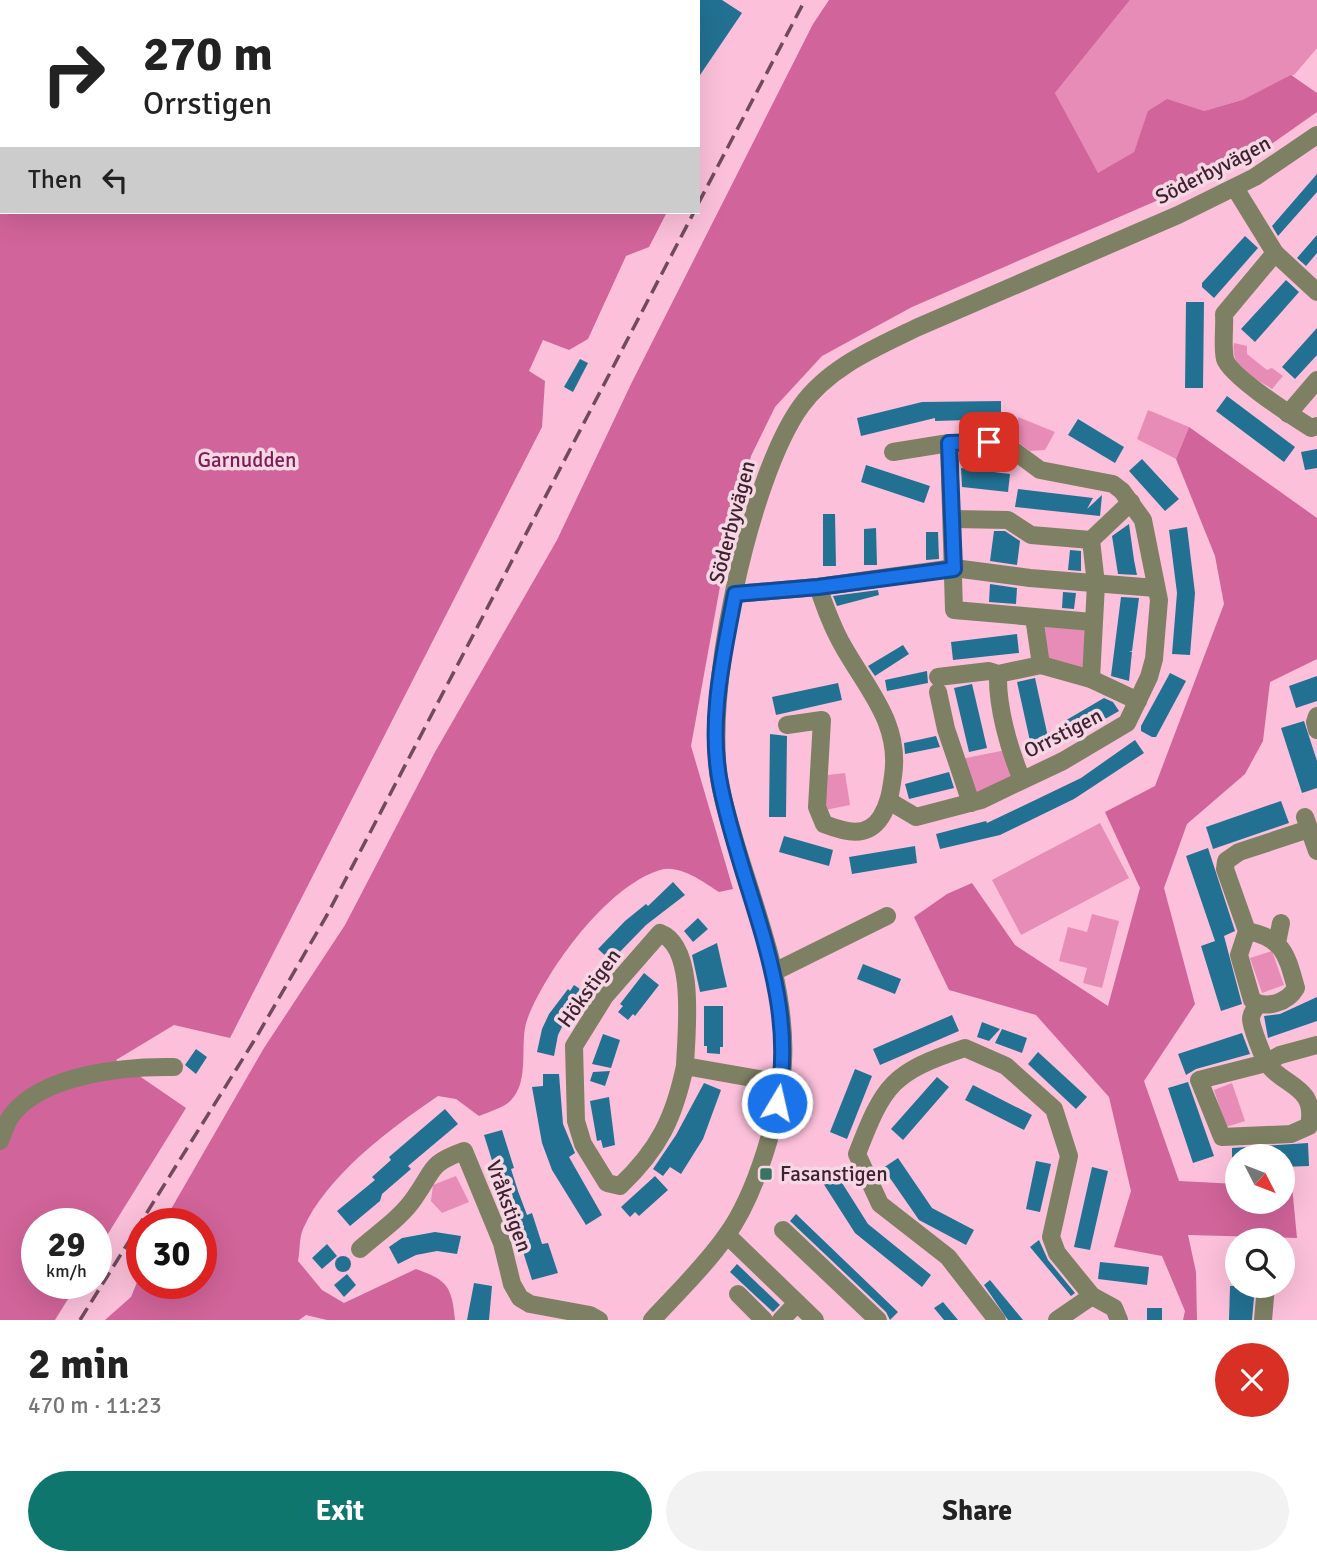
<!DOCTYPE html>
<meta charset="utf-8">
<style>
body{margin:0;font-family:Signika,sans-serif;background:#f2f2f2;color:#222;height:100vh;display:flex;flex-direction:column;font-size:26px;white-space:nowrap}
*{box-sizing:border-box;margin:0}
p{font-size:23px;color:#767676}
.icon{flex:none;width:38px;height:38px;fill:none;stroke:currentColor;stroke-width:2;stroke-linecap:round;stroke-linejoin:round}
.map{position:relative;height:1320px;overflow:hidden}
.panel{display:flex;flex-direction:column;background:#fff;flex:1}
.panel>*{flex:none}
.banner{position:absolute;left:0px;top:0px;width:700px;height:214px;box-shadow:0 7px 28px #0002;background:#fff;color:#222;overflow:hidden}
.needle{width:46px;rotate:132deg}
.controls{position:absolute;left:1225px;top:1144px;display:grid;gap:14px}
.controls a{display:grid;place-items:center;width:70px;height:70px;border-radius:50%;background:#fff;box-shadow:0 7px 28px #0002;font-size:35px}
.speed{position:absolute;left:21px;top:1208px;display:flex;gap:14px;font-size:35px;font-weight:700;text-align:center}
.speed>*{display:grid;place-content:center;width:91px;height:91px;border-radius:50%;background:#fff;box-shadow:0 7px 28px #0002;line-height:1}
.speed small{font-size:18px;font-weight:400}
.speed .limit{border:10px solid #d22;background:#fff;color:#111}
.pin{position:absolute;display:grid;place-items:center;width:60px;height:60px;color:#fff;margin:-30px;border-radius:14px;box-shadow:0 4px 10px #0006}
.me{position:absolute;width:77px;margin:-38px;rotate:9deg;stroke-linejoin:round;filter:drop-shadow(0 0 5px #0008)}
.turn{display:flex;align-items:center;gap:24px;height:147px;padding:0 28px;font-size:32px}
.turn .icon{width:91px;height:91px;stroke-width:2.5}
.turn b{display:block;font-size:49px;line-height:60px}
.then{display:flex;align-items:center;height:66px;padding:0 28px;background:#0003;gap:14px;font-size:26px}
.round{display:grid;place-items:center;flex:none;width:74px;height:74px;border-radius:37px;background:#f2f2f2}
.headline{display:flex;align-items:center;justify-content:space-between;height:119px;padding:0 28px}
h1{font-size:42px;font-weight:800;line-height:52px}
.primary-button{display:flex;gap:14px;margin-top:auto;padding:14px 28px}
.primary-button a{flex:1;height:80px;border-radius:42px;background:#0f766e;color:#fff;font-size:28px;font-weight:800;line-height:80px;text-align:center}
.primary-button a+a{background:#f2f2f2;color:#222}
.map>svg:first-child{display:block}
</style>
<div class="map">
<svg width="1317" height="1320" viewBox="0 0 1317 1320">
<rect width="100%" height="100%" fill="#fcc0da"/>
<g fill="#e78cb7">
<path d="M 1130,0 L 1317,0 L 1317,48 L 1295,74 L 1242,100 L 1204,111 L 1149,111 L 1134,152 L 1098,174 L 1055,93 Z"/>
<path d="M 1234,343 L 1247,346 L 1247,354 L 1267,370 L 1272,368 L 1283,376 L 1272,389 C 1253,376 1230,369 1234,343 Z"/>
<path d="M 1148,410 L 1189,427 L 1176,459 L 1137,439 Z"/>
<path d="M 1018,417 L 1055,432 L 1045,450 L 1030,451 L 1015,440 Z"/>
<path d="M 1034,617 L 1092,622 L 1091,679 L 1041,665 Z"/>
<path d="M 1006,750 L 1013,778 L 973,798 L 961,759 Z"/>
<path d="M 845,773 L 850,805 L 820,811 L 820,776 Z"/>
<path d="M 1100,823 L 1129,878 L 1021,935 L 992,880 Z"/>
<path d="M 1092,914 L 1119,921 L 1102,988 L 1083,983 L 1087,968 L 1059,961 L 1068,927 L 1087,932 Z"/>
<path d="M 1272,951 L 1284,985 L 1262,993 L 1250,958 Z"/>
<path d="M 1232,1083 L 1245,1121 L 1226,1127 L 1214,1090 Z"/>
<path d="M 456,1176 L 469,1202 L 442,1213 L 431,1201 L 433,1185 Z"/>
</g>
<g fill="#d1649a">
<path d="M 0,0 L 625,0 L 2,2 L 2,212 L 667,212 L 649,247 L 626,256 L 588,339 L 569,350 L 543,340 L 529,371 L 545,381 L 542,427 L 230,1038 L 174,1025 L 116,1060 L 186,1108 L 96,1253 L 96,1223 L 37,1223 L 37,1283 L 78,1283 L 55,1320 L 0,1320 Z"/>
<path d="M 829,0 L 1130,0 L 1055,93 L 1098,173 L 1134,152 L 1148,111 L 1167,99 L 1204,111 L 1242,100 L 1291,75 L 1317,93 L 1317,112 L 1263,150 L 1179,191 L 912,307 L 822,356 L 775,407 L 751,456 L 725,559 L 691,746 L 733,889 L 719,892 C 703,882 680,864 660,870 C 607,886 546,970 527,1020 C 519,1044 530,1079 512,1099 C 506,1107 488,1112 479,1116 L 456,1099 L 438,1096 C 391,1128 327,1175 303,1229 C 299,1238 300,1251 298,1261 L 322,1290 L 344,1303 L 416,1269 C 447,1280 452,1286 455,1320 L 327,1320 L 306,1315 L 299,1320 L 105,1320 L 131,1297 L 142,1270 L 142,1283 L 201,1283 L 201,1223 L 163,1223 L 264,1048 L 345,925 L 435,752 L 557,540 L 632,382 L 813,24 Z"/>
<path d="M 1189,427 L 1317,518 L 1317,659 L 1270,682 L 1263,741 L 1245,774 L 1187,824 L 1164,888 L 1195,1004 L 1144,1081 L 1179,1181 L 1237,1184 L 1237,1202 L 1283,1202 L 1283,1185 L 1292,1186 L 1297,1238 L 1188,1235 L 1196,1272 L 1197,1320 L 1183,1320 L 1185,1311 L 1162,1256 L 1114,1247 L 1131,1191 L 1109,1097 L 1036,1015 L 949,990 L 914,917 L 947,894 L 972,883 L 1015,945 L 1108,1006 L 1140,888 L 1105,812 L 1155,786 L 1224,604 L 1215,556 L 1176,459 Z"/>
</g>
<g fill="#227193">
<path d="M 698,0 L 722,0 L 742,13 L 698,78 Z"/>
<path d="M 1317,174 L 1317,192 L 1278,236 L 1272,226 Z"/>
<path d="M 1317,235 L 1317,253 L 1306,266 L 1297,258 Z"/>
<path d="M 1245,236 L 1258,248 L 1214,298 L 1202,287 L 1202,283 Z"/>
<path d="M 1286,280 L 1299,292 L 1255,342 L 1241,329 Z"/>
<path d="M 1186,302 L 1204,302 L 1203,388 L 1185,388 Z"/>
<path d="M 1317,328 L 1317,355 L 1295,379 L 1282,367 Z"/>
<path d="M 580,359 L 588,363 L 573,392 L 564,387 Z"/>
<path d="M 1227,396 L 1295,447 L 1284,462 L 1216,411 Z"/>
<path d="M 1001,401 L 1001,419 L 935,421 L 935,418 L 861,436 L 857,418 L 922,402 Z"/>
<path d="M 1078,419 L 1124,447 L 1115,463 L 1068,435 Z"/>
<path d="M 1317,449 L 1317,468 L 1305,470 L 1301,452 Z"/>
<path d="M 1142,459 L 1179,499 L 1165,511 L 1129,471 Z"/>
<path d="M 866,465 L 930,486 L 924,503 L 861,482 Z"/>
<path d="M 961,468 L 1010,474 L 1008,492 L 962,487 Z"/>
<path d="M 1018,489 L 1093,498 L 1087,509 L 1102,495 L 1100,516 L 1015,507 Z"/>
<path d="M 823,514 L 835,514 L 836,566 L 823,566 Z"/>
<path d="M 1129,524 L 1134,560 L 1137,575 L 1118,574 L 1112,536 Z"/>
<path d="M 1187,527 L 1195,593 L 1190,655 L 1172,654 L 1177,593 L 1169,530 Z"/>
<path d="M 876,528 L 877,565 L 864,565 L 864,529 Z"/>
<path d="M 994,531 L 1005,531 L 1020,541 L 1017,565 L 990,561 Z"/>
<path d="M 926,532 L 938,532 L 939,559 L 926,560 Z"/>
<path d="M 1070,550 L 1081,551 L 1081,571 L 1068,570 Z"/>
<path d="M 990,584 L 1017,588 L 1016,604 L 989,602 Z"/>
<path d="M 878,590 L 879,595 L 837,606 L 833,596 Z"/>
<path d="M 1063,592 L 1076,593 L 1074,609 L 1062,608 Z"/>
<path d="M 1121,597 L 1139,598 L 1132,651 L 1129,651 L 1132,652 L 1129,681 L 1111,676 Z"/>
<path d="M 1017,634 L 1019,653 L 953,660 L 951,642 Z"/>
<path d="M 903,645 L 909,654 L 875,676 L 868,666 Z"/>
<path d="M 927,671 L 928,683 L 887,691 L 885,680 Z"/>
<path d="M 1170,673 L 1186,681 L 1156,737 L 1152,737 L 1141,731 L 1141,726 Z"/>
<path d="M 1317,676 L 1317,701 L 1296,708 L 1289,686 Z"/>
<path d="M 1035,678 L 1048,737 L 1030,741 L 1017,682 Z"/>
<path d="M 838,683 L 842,700 L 776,715 L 772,697 Z"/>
<path d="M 972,684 L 987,748 L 969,752 L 954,688 Z"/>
<path d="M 1104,698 L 1113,702 L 1119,711 L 1072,738 L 1063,722 Z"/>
<path d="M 1304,721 L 1317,761 L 1317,788 L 1302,793 L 1281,728 Z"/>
<path d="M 770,734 L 787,736 L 786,817 L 769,817 Z"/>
<path d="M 936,736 L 940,747 L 905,754 L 904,743 Z"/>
<path d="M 1135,740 L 1144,753 L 1074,799 L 1000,835 L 940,849 L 936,834 L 986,821 L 987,823 L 1008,813 L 1081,778 Z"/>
<path d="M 949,772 L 954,788 L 909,799 L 905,784 Z"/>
<path d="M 1281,801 L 1289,823 L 1213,849 L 1206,827 Z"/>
<path d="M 784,836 L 833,850 L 829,866 L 779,852 Z"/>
<path d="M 915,846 L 917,863 L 852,874 L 849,857 Z"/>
<path d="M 1208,848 L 1235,931 L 1224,936 L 1242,1004 L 1221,1011 L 1201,946 L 1215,941 L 1186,856 Z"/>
<path d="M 673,882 L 685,895 L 646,925 L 611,961 L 598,949 L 625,921 L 646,904 L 648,906 Z"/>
<path d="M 698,918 L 708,929 L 693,942 L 684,931 Z"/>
<path d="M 717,943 L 727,987 L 700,992 L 692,955 Z"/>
<path d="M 863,964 L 901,979 L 895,994 L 857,979 Z"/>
<path d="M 644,973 L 659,985 L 635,1016 L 633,1014 L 628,1020 L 618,1012 L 623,1006 L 620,1004 Z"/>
<path d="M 574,985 L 586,993 L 574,1011 L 571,1009 L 558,1035 L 554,1056 L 537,1052 L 542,1029 L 549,1014 L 568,989 L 570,991 Z"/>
<path d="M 1317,997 L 1317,1021 L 1268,1038 L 1264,1016 L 1280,1014 Z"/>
<path d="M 704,1006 L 723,1006 L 723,1047 L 720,1047 L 720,1054 L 707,1053 L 707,1046 L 704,1046 Z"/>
<path d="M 952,1015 L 959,1031 L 880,1065 L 873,1049 Z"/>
<path d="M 982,1022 L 1000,1029 L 989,1041 L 977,1037 Z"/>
<path d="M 1002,1029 L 1027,1038 L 1022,1053 L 995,1043 Z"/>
<path d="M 1242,1033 L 1250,1054 L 1196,1069 L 1186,1075 L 1178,1054 Z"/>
<path d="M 603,1034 L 620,1040 L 611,1068 L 592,1064 Z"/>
<path d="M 196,1049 L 207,1057 L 196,1074 L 185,1065 Z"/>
<path d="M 1038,1052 L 1087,1097 L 1076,1109 L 1028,1064 Z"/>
<path d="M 855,1069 L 872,1076 L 847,1139 L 830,1132 Z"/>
<path d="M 610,1071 L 605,1086 L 590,1081 L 593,1072 Z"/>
<path d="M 543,1074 L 559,1074 L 563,1124 L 575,1153 L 569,1157 L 602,1215 L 586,1225 L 552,1170 L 542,1143 L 532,1087 L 543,1086 Z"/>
<path d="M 937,1077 L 949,1087 L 903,1140 L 891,1129 Z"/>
<path d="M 1188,1082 L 1214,1156 L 1193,1163 L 1168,1088 Z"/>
<path d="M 704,1083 L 721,1090 L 703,1139 L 681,1174 L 670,1167 L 663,1176 L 653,1169 L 676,1135 Z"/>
<path d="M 973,1085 L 1032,1115 L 1024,1130 L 965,1100 Z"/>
<path d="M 609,1097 L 615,1145 L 603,1148 L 601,1140 L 597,1141 L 590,1101 Z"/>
<path d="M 445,1109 L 458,1124 L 408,1166 L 411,1169 L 382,1194 L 380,1201 L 350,1226 L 337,1211 L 375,1180 L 372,1177 L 391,1160 L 389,1157 Z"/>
<path d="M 502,1130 L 514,1168 L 511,1169 L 518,1191 L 527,1215 L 532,1213 L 542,1244 L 548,1243 L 558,1273 L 532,1280 L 519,1239 L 515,1240 L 507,1216 L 504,1217 L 498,1203 L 493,1188 L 500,1186 L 484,1135 Z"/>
<path d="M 1308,1143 L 1309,1166 L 1283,1167 L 1283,1157 L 1232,1157 L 1232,1148 Z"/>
<path d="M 898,1158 L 932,1208 L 974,1230 L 966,1245 L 919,1220 L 883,1168 Z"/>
<path d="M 1036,1161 L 1051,1164 L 1040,1212 L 1026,1209 Z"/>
<path d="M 1092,1167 L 1108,1171 L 1090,1250 L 1074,1247 Z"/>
<path d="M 837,1175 L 868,1224 L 931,1275 L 922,1287 L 855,1233 L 823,1183 Z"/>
<path d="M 655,1176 L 668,1190 L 639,1216 L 635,1212 L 630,1217 L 621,1207 Z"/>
<path d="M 796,1214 L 898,1312 L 890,1320 L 886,1312 L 790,1221 Z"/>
<path d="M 435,1232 L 461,1236 L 457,1254 L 437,1251 L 416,1255 L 398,1264 L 389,1247 L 402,1238 Z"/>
<path d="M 1039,1240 L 1048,1260 L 1075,1293 L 1071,1296 L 1030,1247 Z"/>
<path d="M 327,1244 L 337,1256 L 322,1269 L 312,1258 Z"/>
<circle cx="343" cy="1264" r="8"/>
<path d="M 1100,1262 L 1149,1267 L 1147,1285 L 1098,1279 Z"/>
<path d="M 737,1264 L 780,1305 L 773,1312 L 730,1272 Z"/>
<path d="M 347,1274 L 356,1285 L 344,1297 L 334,1285 Z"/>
<path d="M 990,1280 L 1023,1320 L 1008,1320 L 984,1285 Z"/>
<path d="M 474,1283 L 492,1286 L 489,1320 L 467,1320 Z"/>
<path d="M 1230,1286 L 1255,1286 L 1252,1320 L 1229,1320 Z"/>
<path d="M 943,1302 L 958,1320 L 944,1320 L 934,1308 Z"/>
<rect x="1147" y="1308" width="15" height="12"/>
</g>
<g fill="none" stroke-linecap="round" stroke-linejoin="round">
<g stroke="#7e8063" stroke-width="18">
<path d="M 634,2 L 635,0"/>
<path d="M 1235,188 L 1275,253 L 1317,292"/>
<path d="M 1275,253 L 1224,314 C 1225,327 1222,346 1225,359 C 1230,376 1294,417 1311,428 L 1317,426"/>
<path d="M 1288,414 L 1317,380"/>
<path d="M 949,443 L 954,610 L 1092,622"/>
<path d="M 953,519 L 1008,520 L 1031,535 L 1091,540 L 1131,502"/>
<path d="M 735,594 L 818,587 L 954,568 L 1030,578 L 1156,588"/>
<path d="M 1034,617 L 1041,665"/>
<path d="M 998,674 C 997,707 1009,749 1022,780"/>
<path d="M 938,677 L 989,671 L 998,674 L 1041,665 L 1091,679 L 1138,701"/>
<path d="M 1091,679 L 1096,584 L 1091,540"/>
<path d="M 938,692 L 946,729 L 971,803"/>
<path d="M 1317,716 L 1315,722 L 1317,730"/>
<path d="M 787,725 L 822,720 L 817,807 L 824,824 C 845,832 867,839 881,817 C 889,804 891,791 893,776 C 901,723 867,689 843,646 C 832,627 825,607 818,587"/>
<path d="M 889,801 L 916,817 L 981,800 L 1063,761 L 1127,723 L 1149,677 L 1154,659 L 1159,600 L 1143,520 L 1122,491 L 1113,484 L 1040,470 L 1010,448 L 989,442 L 949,443 L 893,452"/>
<path d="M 1305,817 L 1317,851"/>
<path d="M 1247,931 C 1284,938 1287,956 1296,988 C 1288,1002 1266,1010 1252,1000 L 1239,955 L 1247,931 L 1225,869 L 1226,861 L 1239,852 L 1309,829"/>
<path d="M 1277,943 L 1281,923"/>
<path d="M 774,972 L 887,916"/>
<path d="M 1258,1004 C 1255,1009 1251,1013 1251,1019 C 1250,1024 1264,1060 1268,1065 C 1286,1087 1317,1087 1309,1126 L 1291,1134 L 1222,1137 L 1199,1080 L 1266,1063 L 1280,1055 L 1317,1045"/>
<path d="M 685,1066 C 674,1118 659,1149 620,1186 L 607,1183 L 583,1144 L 576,1121 L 574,1046 L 605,996 L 660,933 C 697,947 686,1034 685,1066 L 781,1083"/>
<path d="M 0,1141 C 3,1134 6,1123 11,1116 C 42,1074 126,1066 174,1067"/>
<path d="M 783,1230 L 878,1320"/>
<path d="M 727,1235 L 815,1320"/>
<path d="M 360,1249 C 378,1233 402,1217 415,1197 C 435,1169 428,1164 464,1151 L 502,1243 L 512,1284 L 520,1298 L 530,1304 L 590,1315 L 599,1320"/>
<path d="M 738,1294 L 764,1320"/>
<path d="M 1092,1296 L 1114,1308 L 1119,1320"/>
<path d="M 652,1320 C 677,1293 705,1266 726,1236 C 756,1195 781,1112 783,1062 C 788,971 740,877 721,789 C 701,702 749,478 801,406 C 829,367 875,348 916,328 L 1178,215 L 1255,177 L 1317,135"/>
<path d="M 781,1320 L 797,1303"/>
<path d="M 997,1320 L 948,1257 L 880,1204 L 857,1154 C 884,1084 892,1072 965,1048 L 1006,1066 L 1054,1109 L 1069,1156 L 1051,1237 L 1057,1253 L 1092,1296 L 1057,1320"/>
<path d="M 1263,1320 L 1266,1286"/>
</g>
<g stroke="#714b5d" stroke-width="3.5" stroke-dasharray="14 7" stroke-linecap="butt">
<path d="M 698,204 L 805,0"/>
<path d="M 80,1320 L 257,1036 L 327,915 L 694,212"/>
</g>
</g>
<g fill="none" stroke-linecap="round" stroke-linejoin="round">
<defs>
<path id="route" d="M 777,1103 C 800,995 742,893 721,788 C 707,724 723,657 735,594 L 818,587 L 954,569 L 949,443 L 989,442"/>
</defs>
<use href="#route" stroke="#114b97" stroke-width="18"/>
<use href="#route" stroke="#1a73e8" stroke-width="12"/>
</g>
<rect fill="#377562" stroke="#f6d7e4" stroke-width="2.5" x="759" y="1167" width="14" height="14" rx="3.5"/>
<g text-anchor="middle" stroke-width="7" stroke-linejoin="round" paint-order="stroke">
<g font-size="21" fill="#3f2230" stroke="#f6d7e4">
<text transform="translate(1213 170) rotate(-27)" y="7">Söderbyvägen</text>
<text transform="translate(732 522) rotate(-75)" y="7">Söderbyvägen</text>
<text transform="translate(1063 733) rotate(-27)" y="7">Orrstigen</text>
<text transform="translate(589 988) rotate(-54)" y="7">Hökstigen</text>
<text transform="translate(509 1206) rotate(70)" y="7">Vråkstigen</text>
</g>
<g font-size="21" fill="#811d56" stroke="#f6d7e4">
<text x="247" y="467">Garnudden</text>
</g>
<g font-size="21" fill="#3f2230" stroke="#f6d7e4" text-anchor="start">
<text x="780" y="1181">Fasanstigen</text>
</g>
</g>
</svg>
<div class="controls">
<a><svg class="needle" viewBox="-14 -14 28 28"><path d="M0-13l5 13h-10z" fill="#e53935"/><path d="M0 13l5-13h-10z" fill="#767676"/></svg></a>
<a><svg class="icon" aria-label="search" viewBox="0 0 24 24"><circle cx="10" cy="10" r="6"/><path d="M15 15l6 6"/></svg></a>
</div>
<div class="speed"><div>29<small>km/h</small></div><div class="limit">30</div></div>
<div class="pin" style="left:989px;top:442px;background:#d93025"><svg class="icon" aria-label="arrive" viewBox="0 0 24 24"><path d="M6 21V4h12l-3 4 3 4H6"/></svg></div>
<svg class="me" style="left:777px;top:1103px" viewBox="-20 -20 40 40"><circle r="17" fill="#1a73e8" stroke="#fff" stroke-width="3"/><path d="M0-11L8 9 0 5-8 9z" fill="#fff"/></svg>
<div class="banner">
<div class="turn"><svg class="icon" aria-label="right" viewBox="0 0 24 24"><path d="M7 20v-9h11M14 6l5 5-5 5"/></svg><div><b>270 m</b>Orrstigen</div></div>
<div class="then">Then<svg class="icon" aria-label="left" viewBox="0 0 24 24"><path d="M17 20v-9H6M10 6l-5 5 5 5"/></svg></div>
</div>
</div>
<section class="panel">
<div class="headline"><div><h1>2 min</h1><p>470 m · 11:23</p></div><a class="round" style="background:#d93025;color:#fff"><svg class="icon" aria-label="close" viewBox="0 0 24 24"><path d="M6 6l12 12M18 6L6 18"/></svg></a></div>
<div class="primary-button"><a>Exit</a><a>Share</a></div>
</section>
